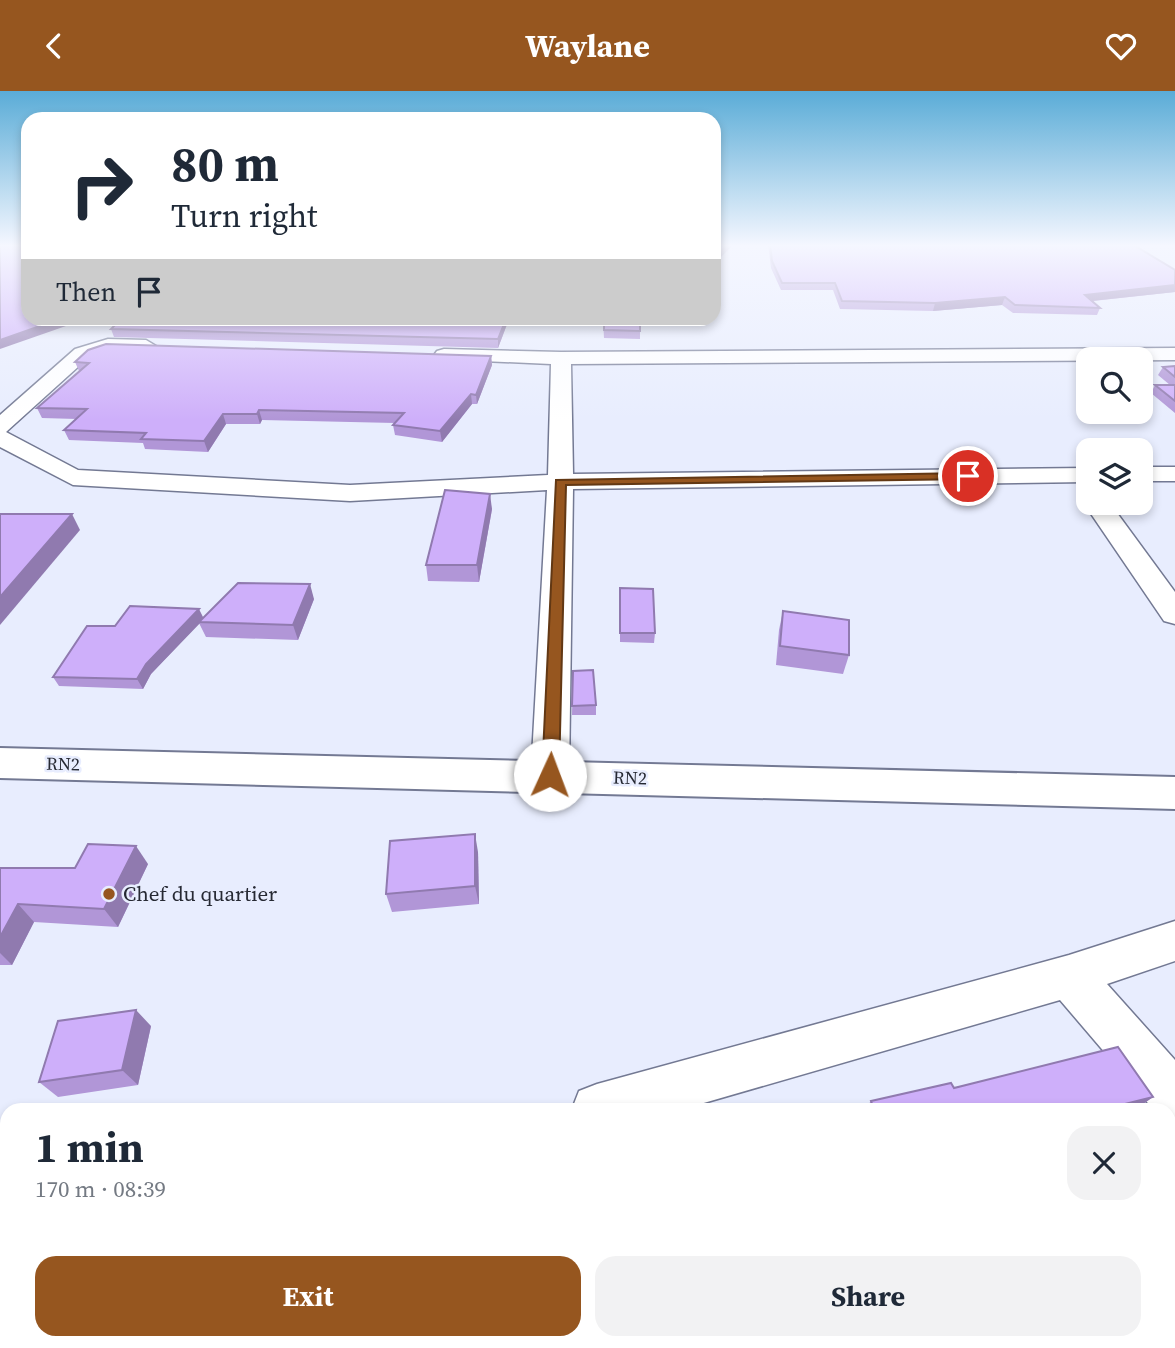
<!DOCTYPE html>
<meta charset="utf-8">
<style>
body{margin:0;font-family:"Source Serif 4",serif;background:#f2f2f3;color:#1f2937;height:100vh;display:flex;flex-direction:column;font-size:26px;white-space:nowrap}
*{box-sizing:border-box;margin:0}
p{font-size:23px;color:#747a83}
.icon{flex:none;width:38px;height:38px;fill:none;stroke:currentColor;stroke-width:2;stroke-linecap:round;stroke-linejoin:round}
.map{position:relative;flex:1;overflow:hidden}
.details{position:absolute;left:0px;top:1012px;width:1176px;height:247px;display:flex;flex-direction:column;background:#fff;border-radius:21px 21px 0 0;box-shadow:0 4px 10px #0003}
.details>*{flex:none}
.banner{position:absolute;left:21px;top:21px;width:700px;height:214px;border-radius:21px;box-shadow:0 4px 10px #0003;background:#fff;color:#1f2937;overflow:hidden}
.fabs{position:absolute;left:1076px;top:256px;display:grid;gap:14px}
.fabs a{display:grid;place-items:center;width:77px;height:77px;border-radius:14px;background:#fff;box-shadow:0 4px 10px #0003;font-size:35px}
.pin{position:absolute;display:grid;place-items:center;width:60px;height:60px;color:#fff;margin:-30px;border:4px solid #fff;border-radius:50%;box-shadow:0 2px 7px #0007}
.me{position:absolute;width:77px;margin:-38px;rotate:2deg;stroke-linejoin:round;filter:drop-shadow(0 0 5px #0008)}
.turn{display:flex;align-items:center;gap:24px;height:147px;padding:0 35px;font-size:32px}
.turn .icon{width:91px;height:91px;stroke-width:2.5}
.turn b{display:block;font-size:49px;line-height:60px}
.then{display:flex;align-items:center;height:66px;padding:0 35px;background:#0003;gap:14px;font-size:26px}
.round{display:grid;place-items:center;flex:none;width:74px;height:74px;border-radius:21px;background:#f2f2f3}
.headline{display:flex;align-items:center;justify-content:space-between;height:119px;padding:0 35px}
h1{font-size:42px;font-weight:700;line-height:52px}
.cta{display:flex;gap:14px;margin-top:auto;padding:14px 35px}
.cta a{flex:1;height:80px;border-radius:21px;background:#96561f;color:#fff;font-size:28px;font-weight:700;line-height:80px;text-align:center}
.cta a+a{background:#f2f2f3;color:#1f2937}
header{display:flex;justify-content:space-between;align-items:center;height:91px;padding:0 35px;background:#96561f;color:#fff;font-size:32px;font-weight:700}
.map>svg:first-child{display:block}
</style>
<header><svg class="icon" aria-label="back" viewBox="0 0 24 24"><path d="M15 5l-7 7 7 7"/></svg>Waylane<svg class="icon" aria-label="heart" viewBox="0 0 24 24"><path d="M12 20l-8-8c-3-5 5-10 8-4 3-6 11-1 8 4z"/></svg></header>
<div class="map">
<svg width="1175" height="1257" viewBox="0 0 1175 1257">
<rect width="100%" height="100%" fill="#e8edfe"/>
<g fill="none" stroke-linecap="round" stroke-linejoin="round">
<defs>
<g id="street">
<path d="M 108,248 L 146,249 L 156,255 L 146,261 L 109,260 L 89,266 L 6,341 L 78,379 L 350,394 L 548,384 L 551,273 L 437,268 L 434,264 L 437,260 L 444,258 L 561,261 L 1175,257 L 1175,269 L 571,273 L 573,383 L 1088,377 L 1088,391 L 573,398 L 569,684 L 563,694 L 550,698 L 537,694 L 531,684 L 547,399 L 350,410 L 73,394 L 0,356 L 0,324 L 75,258 Z"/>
<rect x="1141" y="376" width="34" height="14"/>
<path d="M 1088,405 L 1088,411 L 1109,411 L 1175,501 L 1175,533 L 1164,530 L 1083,411 Z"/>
<path d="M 1175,830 L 1175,870 L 1107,893 L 1175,969 L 1175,1031 L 1169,1029 L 1169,1018 L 1153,1018 L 1060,909 L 683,1018 L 572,1018 L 579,1000 L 597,993 L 1069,864 Z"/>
<path d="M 7,1158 L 7,1216 L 0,1218 L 0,1160 Z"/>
<path d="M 402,1251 L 462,1251 L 463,1257 L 403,1257 Z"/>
</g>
<path id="primary" d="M 0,657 L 1175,686 L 1175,718 L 0,687 Z"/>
</defs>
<use href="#street" stroke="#737993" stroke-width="3"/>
<use href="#primary" stroke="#737993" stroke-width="4"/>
<use href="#street" fill="#fff" fill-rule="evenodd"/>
<use href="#primary" fill="#fff" fill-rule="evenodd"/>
</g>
<g fill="#b196d7">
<path d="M 768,153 L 1132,153 L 1175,179 L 1175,201 L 1093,210 L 1100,217 L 1097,224 L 1013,222 L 1002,214 L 933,220 L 840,218 L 833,199 L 781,199 L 771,177 Z"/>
<path d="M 509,228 L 498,257 L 114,246 L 111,238 Z"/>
<path d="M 603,228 L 640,228 L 640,248 L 604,247 Z"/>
<path d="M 491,265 L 492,274 L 477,313 L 472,313 L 442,351 L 395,344 L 393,334 L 395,332 L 262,329 L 260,333 L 226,333 L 208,361 L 145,358 L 143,352 L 69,349 L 64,339 L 77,328 L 42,327 L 37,317 L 79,280 L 75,271 Z"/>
<path d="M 1175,275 L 1175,322 L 1151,302 L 1155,294 L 1170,294 L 1158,284 L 1163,276 Z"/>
<path d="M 492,418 L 479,491 L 428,490 L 426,474 Z"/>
<path d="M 620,497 L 655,542 L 654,552 L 620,551 Z"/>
<path d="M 314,508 L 298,549 L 206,546 L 199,532 L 151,583 L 143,598 L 59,595 L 53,586 L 115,535 L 203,527 Z"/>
<path d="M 783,520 L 849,564 L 843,583 L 776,574 L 779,539 Z"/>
<path d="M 573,580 L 596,614 L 596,624 L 572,624 Z"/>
<path d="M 478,761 L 479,813 L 392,821 L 386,803 Z"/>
<path d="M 148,773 L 118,836 L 34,831 L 12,874 L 0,874 L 0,777 L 75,777 Z"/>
<path d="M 151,935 L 138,994 L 58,1006 L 39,991 Z"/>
<path d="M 1153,1006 L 1136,1018 L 865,1018 L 871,1010 Z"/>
<path d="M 1175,1049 L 1175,1125 L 1169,1117 L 1169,1052 Z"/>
<path d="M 1042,1251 L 1127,1251 L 1129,1257 L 1044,1257 Z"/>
</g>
<g fill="#907aaf">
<path d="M 728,153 L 734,153 L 714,173 L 714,166 Z"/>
<path d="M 1175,194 L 1175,201 L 1082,211 L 1085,204 Z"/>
<path d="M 1005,206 L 1002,214 L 933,220 L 935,212 Z"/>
<path d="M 60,228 L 86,228 L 0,258 L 0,249 Z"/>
<path d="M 506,228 L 509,228 L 498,257 L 498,248 Z"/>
<path d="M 491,265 L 492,274 L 477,313 L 476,304 Z"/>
<path d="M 471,303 L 472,313 L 442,351 L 440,340 Z"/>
<path d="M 259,319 L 262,329 L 260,333 L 257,323 Z"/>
<path d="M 223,323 L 226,333 L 208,361 L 204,350 Z"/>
<path d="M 490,403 L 492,418 L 479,491 L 477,474 Z"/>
<path d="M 72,423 L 80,439 L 0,534 L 0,506 Z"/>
<path d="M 310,493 L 314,508 L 298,549 L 293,534 Z"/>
<path d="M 199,518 L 204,528 L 151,583 L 143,598 L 137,588 L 146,573 Z"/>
<path d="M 475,743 L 478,761 L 479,813 L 475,795 Z"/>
<path d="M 136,755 L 148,773 L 118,836 L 104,818 Z"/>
<path d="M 18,813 L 34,831 L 12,874 L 0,862 L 0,846 Z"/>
<path d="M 136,919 L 151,935 L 138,994 L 122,979 Z"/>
<path d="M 1153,1006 L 1136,1018 L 1105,1018 Z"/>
</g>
<g fill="#ceaffa" stroke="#907aaf" stroke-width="2">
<path d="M 0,153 L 28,153 L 28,228 L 60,228 L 0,249 Z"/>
<path d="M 714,153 L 728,153 L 716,166 L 714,166 Z"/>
<path d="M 770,153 L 1132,153 L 1175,179 L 1175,194 L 1085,204 L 1100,217 L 1015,214 L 1005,206 L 935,212 L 842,210 L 835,192 L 782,192 L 772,170 Z"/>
<path d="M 121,228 L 506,228 L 498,248 L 111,238 Z"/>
<path d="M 604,228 L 640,228 L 640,240 L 604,239 Z"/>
<path d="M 106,253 L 491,265 L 476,304 L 471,303 L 440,340 L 393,334 L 404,322 L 259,319 L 257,323 L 223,323 L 204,350 L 141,348 L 146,342 L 64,339 L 87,318 L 37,317 L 89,272 L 75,271 L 88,259 Z"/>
<path d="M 1175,275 L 1175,286 L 1163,276 Z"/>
<path d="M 1155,294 L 1175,294 L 1175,310 Z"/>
<path d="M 445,399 L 490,403 L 477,474 L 426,474 Z"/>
<path d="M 0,423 L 72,423 L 0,506 Z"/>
<path d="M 238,492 L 310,493 L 293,534 L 199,531 Z"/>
<path d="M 620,497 L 653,498 L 655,542 L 620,542 Z"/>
<path d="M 130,515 L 199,518 L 146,573 L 137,588 L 53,586 L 87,535 L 115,535 Z"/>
<path d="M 783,520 L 849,529 L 849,564 L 780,555 Z"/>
<path d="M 593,579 L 596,614 L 572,615 L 573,580 Z"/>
<path d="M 475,743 L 475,795 L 386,803 L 390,750 Z"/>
<path d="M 88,753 L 136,755 L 104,818 L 18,813 L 0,846 L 0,777 L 75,777 Z"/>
<path d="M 136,919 L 122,979 L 39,991 L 58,930 Z"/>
<path d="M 1118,956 L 1153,1006 L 1105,1018 L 874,1018 L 871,1010 L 951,992 L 954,997 Z"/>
<path d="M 1175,1049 L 1175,1084 L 1169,1077 L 1169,1052 Z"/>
<path d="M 1064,1251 L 1127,1251 L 1129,1257 L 1066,1257 Z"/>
</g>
<linearGradient id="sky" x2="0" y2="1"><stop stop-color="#5aacd7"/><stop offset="0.47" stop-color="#f5f7ff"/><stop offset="1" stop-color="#f5f7ff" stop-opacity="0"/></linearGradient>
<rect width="1175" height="329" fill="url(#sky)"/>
<path fill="#96561f" stroke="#623814" stroke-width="2" d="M 968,382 L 972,383 L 972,388 L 566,394 L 559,684 L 556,689 L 544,689 L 542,684 L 556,389 Z"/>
<circle fill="#96561f" stroke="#e8edfe" stroke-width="2.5" cx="109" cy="803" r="7"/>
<g text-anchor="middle" stroke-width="5" stroke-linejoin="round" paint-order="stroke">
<g font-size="18" fill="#262933" stroke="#e8edfe">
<text transform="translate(63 673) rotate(1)" y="6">RN2</text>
<text transform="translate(630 687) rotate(2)" y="6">RN2</text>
</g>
<g font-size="21" fill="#262933" stroke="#e8edfe" text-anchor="start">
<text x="123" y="810">Chef du quartier</text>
</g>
</g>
</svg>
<div class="fabs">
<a><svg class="icon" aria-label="search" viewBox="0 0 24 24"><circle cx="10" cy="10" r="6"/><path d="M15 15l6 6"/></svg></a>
<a><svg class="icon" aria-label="layers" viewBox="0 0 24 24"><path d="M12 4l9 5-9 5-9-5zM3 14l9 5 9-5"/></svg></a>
</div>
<div class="pin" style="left:968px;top:385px;background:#d93025"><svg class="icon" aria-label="arrive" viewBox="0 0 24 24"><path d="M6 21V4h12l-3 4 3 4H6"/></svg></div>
<svg class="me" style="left:550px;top:684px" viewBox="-20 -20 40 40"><circle r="19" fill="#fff"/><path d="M0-13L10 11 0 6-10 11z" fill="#96561f"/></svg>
<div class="banner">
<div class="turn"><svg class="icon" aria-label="right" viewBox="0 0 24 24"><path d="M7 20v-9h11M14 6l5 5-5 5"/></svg><div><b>80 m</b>Turn right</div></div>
<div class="then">Then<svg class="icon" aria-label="arrive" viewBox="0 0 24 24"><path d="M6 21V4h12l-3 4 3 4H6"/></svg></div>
</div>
<section class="details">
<div class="headline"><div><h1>1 min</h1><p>170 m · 08:39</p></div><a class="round"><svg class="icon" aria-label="close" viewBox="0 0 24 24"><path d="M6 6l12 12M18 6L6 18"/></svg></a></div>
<div class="cta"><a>Exit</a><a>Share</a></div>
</section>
</div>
